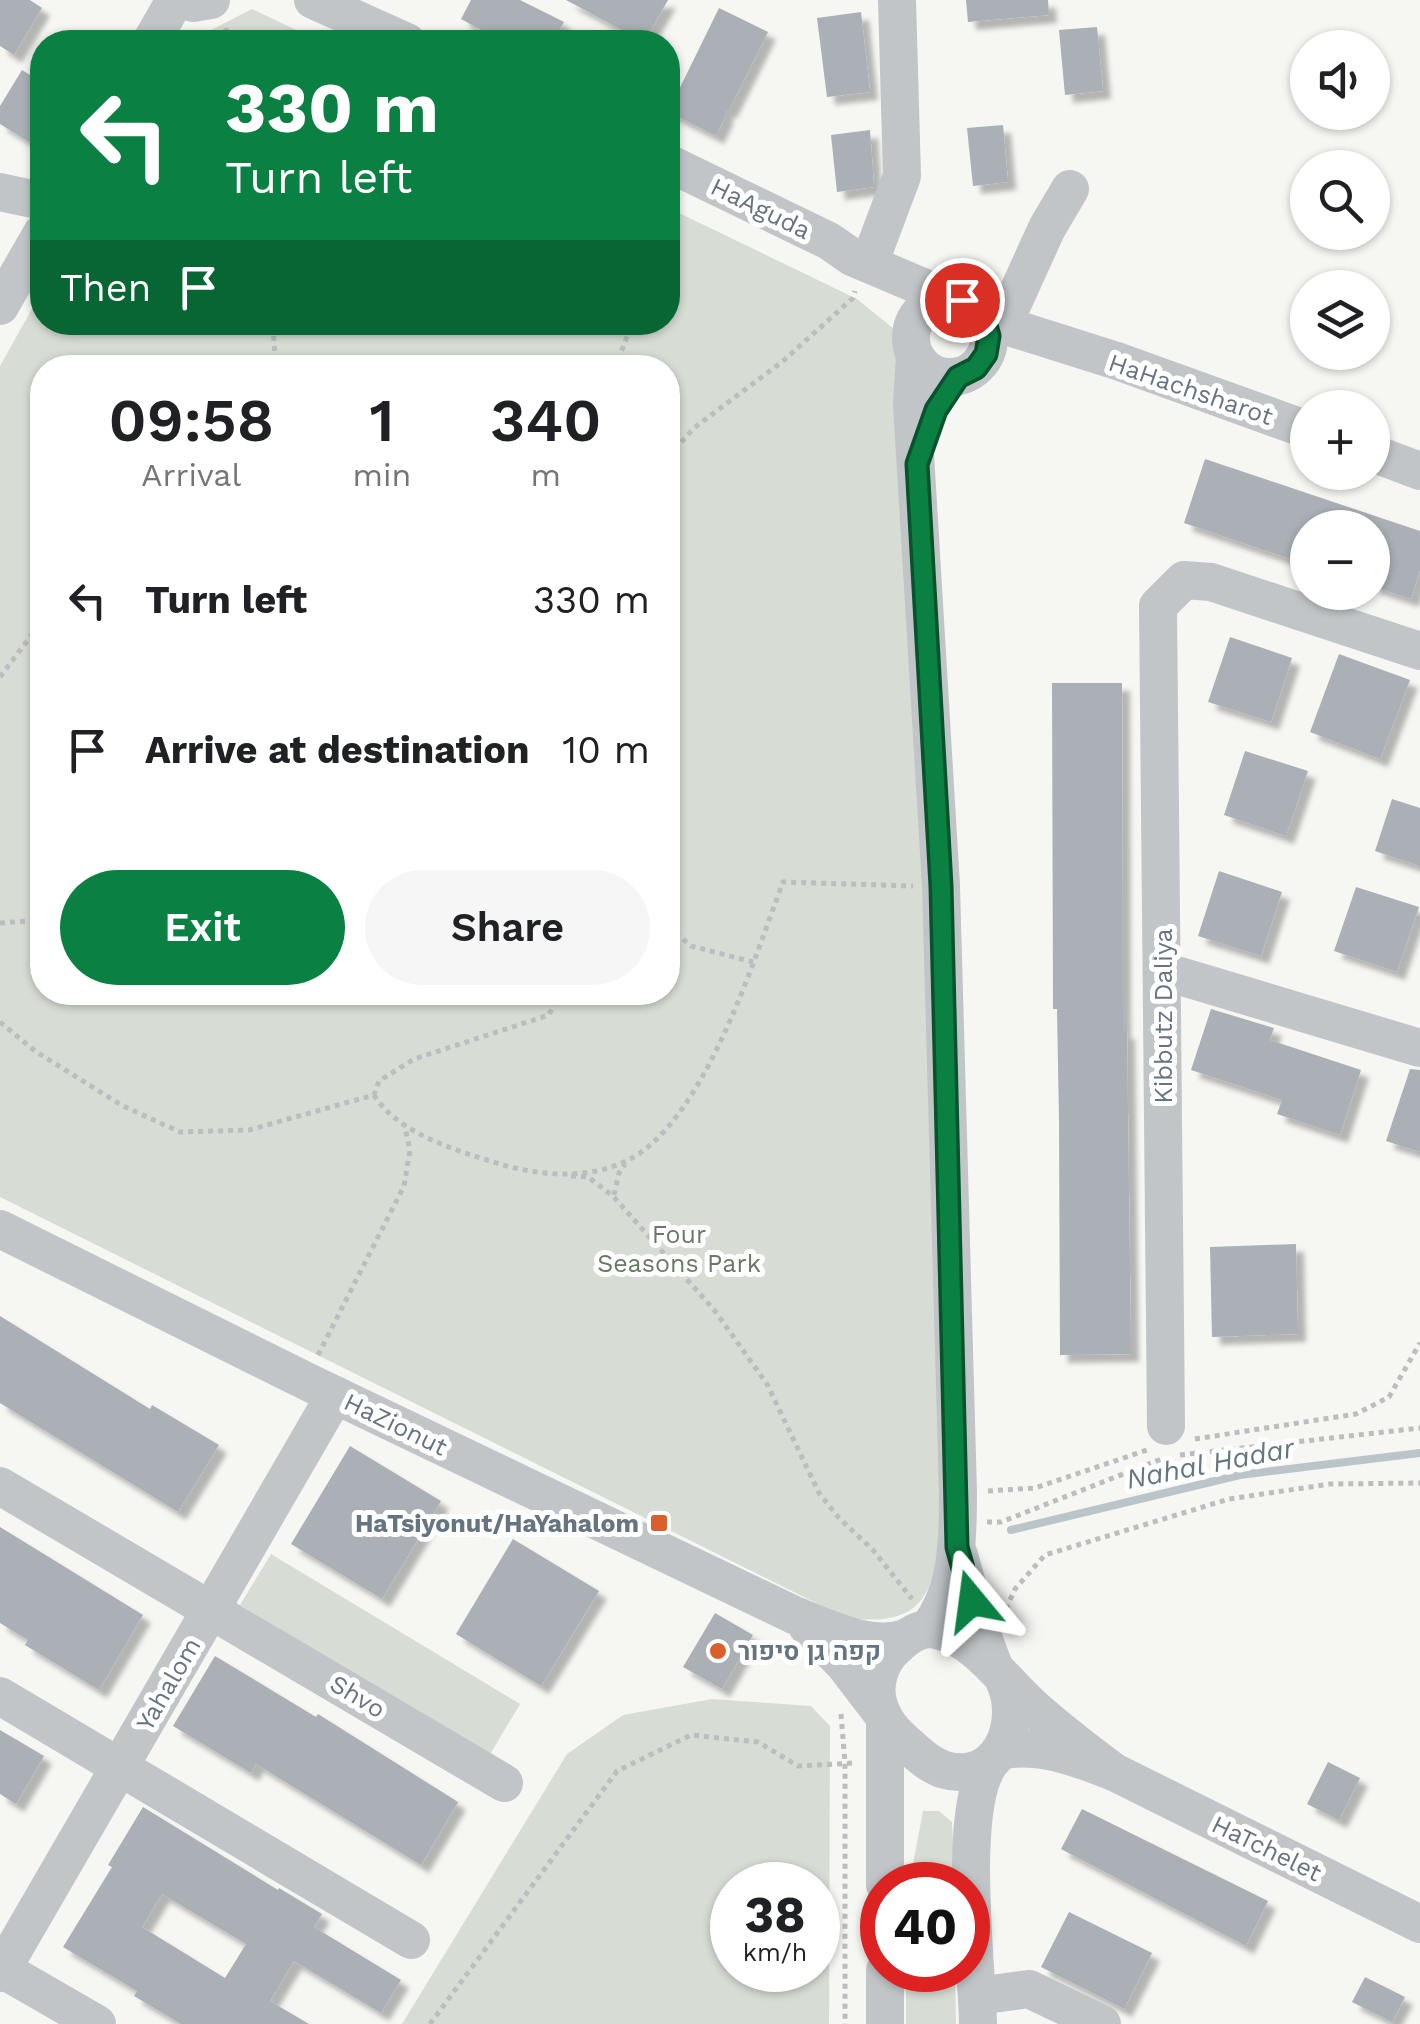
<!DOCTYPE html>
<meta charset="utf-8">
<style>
body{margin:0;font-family:"Work Sans",Heebo,sans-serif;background:#f6f6f6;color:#202124;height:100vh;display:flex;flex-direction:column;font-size:38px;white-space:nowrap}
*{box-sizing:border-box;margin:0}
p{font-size:32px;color:#757577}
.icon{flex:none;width:55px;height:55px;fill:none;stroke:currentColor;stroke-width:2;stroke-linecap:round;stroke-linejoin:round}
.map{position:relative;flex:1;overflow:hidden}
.drawer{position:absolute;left:30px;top:355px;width:650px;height:650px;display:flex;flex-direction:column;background:#fff;border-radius:40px;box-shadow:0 2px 8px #0004}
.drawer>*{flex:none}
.top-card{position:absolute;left:30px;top:30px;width:650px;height:305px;border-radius:40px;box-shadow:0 2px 8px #0004;background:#0b8043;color:#fff;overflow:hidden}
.controls{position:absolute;left:1290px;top:30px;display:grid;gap:20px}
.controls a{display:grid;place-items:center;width:100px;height:100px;border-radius:50%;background:#fff;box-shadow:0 2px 8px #0004;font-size:50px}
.speed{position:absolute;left:710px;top:1862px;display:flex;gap:20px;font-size:50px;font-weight:700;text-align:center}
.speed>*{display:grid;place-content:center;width:130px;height:130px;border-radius:50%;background:#fff;box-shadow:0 2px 8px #0004;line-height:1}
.speed small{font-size:25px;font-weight:400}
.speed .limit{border:15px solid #d22;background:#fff;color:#111}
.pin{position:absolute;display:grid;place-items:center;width:85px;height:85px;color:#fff;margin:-42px;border:5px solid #fff;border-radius:50%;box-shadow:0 2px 10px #0007}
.me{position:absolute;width:110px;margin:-55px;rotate:344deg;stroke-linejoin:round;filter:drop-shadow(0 0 8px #0008)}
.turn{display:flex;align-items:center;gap:35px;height:210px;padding:0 30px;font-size:45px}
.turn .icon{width:130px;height:130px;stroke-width:2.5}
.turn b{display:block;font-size:70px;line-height:85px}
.then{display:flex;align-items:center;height:95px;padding:0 30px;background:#0003;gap:20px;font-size:38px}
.eta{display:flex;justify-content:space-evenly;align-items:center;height:170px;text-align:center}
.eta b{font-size:60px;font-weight:600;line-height:70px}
.cta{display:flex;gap:20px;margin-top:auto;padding:20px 30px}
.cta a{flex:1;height:115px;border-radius:60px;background:#0b8043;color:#fff;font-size:40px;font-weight:600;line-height:115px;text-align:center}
.cta a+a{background:#f6f6f6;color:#202124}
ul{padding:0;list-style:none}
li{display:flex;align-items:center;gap:30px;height:150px;padding:0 30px}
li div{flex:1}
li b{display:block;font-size:38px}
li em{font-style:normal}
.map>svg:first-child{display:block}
</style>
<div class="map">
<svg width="1420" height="2024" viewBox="0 0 1420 2024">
<defs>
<filter id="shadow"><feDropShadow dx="8" dy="8" stdDeviation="2.5" flood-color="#0004"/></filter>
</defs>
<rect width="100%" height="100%" fill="#f6f6f3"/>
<g fill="#d7ddd4" fill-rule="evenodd">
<path d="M 252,9 L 322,42 L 188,42 Z"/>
<path d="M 668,190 L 674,205 L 673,210 L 857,299 L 894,329 L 905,346 L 945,1497 C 931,1573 944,1630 846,1618 L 0,1197 L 0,366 L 42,291 L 42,322 L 668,322 ZM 42,368 L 668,368 L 668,992 L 42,992 Z"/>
<path d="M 271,1554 L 520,1704 L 489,1756 L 240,1605 Z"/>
<path d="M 712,1699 L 811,1706 L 830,1726 L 829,2024 L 402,2024 L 567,1754 L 623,1715 ZM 732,1885 L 818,1885 L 818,1970 L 732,1970 Z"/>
<path d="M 923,1811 L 939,1811 L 952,1822 L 955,1885 L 909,1885 Z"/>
<path d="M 906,1970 L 955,1970 L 956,2024 L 906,2024 Z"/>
</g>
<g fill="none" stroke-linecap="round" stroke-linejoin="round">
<path stroke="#bbc5c9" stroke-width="8" d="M 1011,1530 L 1240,1475 L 1420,1453"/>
</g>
<g fill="#aab0b6" fill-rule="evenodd" filter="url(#shadow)">
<path d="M 0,0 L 30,0 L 42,8 L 14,55 L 0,46 Z"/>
<path d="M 471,0 L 520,0 L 564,22 L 553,42 L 503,42 L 461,19 Z"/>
<path d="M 566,0 L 668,0 L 644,42 Z"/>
<path d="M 966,0 L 1048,0 L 1049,15 L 968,22 Z"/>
<path d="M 719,8 L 768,32 L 729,110 L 725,110 L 725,117 L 716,136 L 668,112 Z"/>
<path d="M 861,12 L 870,92 L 827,97 L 817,18 Z"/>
<path d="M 1097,27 L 1103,91 L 1065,95 L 1059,30 Z"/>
<path d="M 22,70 L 42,82 L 42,119 L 29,142 L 0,124 L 0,106 Z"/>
<path d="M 1003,125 L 1008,182 L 973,186 L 967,128 Z"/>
<path d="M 870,130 L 874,187 L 837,192 L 831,135 Z"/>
<path d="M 1205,459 L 1420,531 L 1420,570 L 1411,599 L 1372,586 L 1372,528 L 1308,528 L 1308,565 L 1184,523 Z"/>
<path d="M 1230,637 L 1292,658 L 1271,722 L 1208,702 Z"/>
<path d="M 1339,654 L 1410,680 L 1380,759 L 1310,732 Z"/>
<path d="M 1052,683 L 1122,683 L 1123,1031 L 1127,1031 L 1131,1354 L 1060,1355 L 1059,1120 L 1057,1009 L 1053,1009 Z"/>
<path d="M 1245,751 L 1308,771 L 1286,836 L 1224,815 Z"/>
<path d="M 1392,799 L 1420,808 L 1420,866 L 1375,851 Z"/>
<path d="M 1219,871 L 1282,892 L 1261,956 L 1198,936 Z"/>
<path d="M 1356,887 L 1419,907 L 1397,972 L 1334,951 Z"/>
<path d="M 1211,1009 L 1274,1028 L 1270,1040 L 1361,1070 L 1340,1135 L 1277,1114 L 1282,1100 L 1191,1070 Z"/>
<path d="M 1410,1069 L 1420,1070 L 1420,1152 L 1386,1141 Z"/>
<path d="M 1296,1244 L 1298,1334 L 1212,1337 L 1210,1247 Z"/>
<path d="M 0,1316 L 150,1409 L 152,1405 L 219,1445 L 178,1512 L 0,1403 Z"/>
<path d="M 350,1446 L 441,1501 L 382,1599 L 291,1544 Z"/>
<path d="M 0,1527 L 143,1615 L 99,1690 L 25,1645 L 28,1640 L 0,1623 Z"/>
<path d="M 513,1539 L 599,1591 L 541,1686 L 456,1634 Z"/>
<path d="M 715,1613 L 753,1635 L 722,1689 L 683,1667 Z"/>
<path d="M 215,1656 L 316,1717 L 318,1714 L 458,1802 L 421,1865 L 256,1764 L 251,1773 L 173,1726 Z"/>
<path d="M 0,1730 L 44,1756 L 16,1804 L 0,1794 Z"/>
<path d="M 1328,1762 L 1360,1778 L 1339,1820 L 1307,1804 Z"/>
<path d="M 143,1807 L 278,1890 L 279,1888 L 322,1914 L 314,1927 L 401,1980 L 381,2013 L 294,1961 L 270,2001 L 309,2024 L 181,2024 L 134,1996 L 137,1991 L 63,1947 L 112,1867 L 108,1865 ZM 162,1894 L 246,1944 L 225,1978 L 142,1927 Z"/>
<path d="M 1082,1809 L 1268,1901 L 1246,1946 L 1061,1849 Z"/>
<path d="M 1069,1912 L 1152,1953 L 1124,2009 L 1041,1967 Z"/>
<path d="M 1365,1977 L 1405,1997 L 1392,2022 L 1352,2002 Z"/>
</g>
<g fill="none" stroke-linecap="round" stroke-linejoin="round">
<g stroke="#bbbdbf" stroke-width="5" stroke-dasharray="5 5" stroke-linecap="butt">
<path d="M 226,28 L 228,42"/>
<path d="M 262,322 L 273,329 L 276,368"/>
<path d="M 618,360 L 628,334"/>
<path d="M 668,457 L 694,428 L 783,361 L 853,298 L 855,291"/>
<path d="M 0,677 L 42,621"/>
<path d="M 0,923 L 42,920"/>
<path d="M 668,926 L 691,946 L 753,962"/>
<path d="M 0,1022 L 35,1051 L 123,1106 L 180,1132 L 249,1130 L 374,1095 L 379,1081 L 414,1059 L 549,1015 L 559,992"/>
<path d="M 374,1095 C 396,1131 451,1149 490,1161 C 533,1175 582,1181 624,1162 C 703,1127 754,959 783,882 L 913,886"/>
<path d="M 571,1176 L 588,1177 L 613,1196 L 715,1311 L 767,1384 L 819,1493 L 839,1518 L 873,1550 L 912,1599"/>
<path d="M 614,1195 L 619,1173 L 625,1164"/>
<path d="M 318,1355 L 404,1186 L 410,1150 L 404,1124"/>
<path d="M 1195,1439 L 1356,1414 L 1389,1397 L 1420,1343"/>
<path d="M 1180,1455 L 1420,1428"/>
<path d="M 988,1491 L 1035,1488 L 1150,1449"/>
<path d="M 987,1522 L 1001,1522 L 1164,1458"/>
<path d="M 1006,1609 L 1015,1589 L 1045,1555 L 1229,1499 L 1330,1484 L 1420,1483"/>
<path d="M 841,1714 L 845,1763 L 845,2024"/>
<path d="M 430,2024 L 617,1771 L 691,1735 L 758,1742 L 798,1766 L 854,1763"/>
</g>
<g stroke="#c1c5c8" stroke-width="38">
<path d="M 184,0 L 193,3 L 211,0"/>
<path d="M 313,0 L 407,42"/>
<path d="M 151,42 L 175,0"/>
<path d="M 668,163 L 829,241 L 852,257 L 951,299"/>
<path d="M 0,192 L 42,201"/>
<path d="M 869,264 L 902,176 L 897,0"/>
<circle cx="950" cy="338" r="39"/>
<path d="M 0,306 L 42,233"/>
<path d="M 984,319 L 1117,361 L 1308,430"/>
<path d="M 1003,325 L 1047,228 L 1070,189"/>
<path d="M 915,356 L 912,404 L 941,886 L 958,1492 C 958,1539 958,1590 928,1629"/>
<path d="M 1372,453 L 1420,471"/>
<path d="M 1163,971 L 1420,1048"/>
<path d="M 0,1229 L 312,1384 L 794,1615 C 827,1628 870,1650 906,1638"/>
<path d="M 1166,1426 L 1158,606 L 1184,580 L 1211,582 L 1420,651"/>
<path d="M 0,1486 L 504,1783"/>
<path d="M 959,1555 L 979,1627 L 993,1664"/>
<path d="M 807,1626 L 844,1664 L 880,1711"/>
<path d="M 1004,1680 C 1024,1722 1000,1785 945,1770 C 931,1766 919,1755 908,1745 C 893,1732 883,1721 878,1702 C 873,1682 881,1660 896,1647 C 906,1637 921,1626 936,1630 C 978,1639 1005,1684 1036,1710 C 1061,1732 1087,1752 1114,1772"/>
<path d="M 0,1696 L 411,1940"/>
<path d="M 885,1722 L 885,1885"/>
<path d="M 1000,1751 C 1038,1742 1078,1758 1114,1772 L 1420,1924"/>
<path d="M 0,1968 L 97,2024"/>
<path d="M 885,1970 L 885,2024"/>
<path d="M 0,1973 L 335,1395"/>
<path d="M 977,1996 L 1029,1989 L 1102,2024"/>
<path d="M 978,2024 C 977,1962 956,1804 992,1760"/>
</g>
</g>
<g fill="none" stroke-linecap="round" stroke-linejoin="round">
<defs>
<path id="route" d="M 962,300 L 984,319 L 989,336 L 986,354 L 976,368 L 958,377 L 936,410 L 917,464 L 941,886 L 957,1547 L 972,1601"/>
</defs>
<use href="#route" stroke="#07532c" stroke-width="25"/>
<use href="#route" stroke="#0b8043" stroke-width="18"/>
</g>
<g fill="#db5f2d" stroke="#fff" stroke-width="4">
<rect x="649" y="1513" width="20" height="20" rx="5"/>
<circle cx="718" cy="1651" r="10"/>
</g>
<g text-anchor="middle" stroke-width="10" stroke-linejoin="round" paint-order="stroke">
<g font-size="25" fill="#667482" stroke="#fff">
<text transform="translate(761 208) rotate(26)" y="9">HaAguda</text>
<text transform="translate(1191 389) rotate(19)" y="9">HaHachsharot</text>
<text transform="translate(1163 1016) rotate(-90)" y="9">Kibbutz Daliya</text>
<text transform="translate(396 1424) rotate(26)" y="9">HaZionut</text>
<text transform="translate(168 1684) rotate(-60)" y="9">Yahalom</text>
<text transform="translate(358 1696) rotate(31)" y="9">Shvo</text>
<text transform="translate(1267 1848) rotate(26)" y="9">HaTchelet</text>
</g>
<g font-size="25" fill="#687a65" stroke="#fff">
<text x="679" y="1243">Four<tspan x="679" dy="29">Seasons Park</tspan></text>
</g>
<g font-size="25" font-weight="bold" fill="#667482" stroke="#fff" text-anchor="end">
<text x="639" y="1532">HaTsiyonut/HaYahalom</text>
<text x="738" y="1660" text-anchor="start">קפה גן סיפור</text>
</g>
<g font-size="28" font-style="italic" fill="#62767f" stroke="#fff">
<text transform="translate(1210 1463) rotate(-11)" y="10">Nahal Hadar</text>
</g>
</g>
</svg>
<div class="controls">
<a><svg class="icon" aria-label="sound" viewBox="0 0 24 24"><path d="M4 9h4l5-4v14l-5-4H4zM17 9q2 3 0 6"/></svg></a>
<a><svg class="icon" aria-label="search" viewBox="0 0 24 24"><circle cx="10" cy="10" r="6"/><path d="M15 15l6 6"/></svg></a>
<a><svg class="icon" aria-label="layers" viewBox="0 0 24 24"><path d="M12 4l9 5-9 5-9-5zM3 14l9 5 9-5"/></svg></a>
<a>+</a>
<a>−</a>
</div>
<div class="speed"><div>38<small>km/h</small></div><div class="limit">40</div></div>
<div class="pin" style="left:962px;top:300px;background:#d93025"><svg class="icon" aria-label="arrive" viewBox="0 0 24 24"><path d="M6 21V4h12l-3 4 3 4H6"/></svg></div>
<svg class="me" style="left:972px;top:1601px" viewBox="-20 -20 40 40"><path d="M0-17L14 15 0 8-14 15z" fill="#0b8043" stroke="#fff" stroke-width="4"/></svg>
<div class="top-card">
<div class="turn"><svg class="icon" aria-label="left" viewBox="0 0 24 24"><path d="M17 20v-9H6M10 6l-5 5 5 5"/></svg><div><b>330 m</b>Turn left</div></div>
<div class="then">Then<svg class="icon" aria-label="arrive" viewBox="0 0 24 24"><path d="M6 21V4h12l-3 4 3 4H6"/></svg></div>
</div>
<section class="drawer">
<div class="eta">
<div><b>09:58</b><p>Arrival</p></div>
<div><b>1</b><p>min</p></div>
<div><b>340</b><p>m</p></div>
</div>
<ul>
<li><svg class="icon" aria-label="left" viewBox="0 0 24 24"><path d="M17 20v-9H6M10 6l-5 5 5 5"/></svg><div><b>Turn left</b></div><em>330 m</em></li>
<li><svg class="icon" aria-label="arrive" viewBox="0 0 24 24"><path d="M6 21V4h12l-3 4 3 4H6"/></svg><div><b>Arrive at destination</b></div><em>10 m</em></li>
</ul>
<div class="cta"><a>Exit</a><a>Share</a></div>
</section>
</div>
